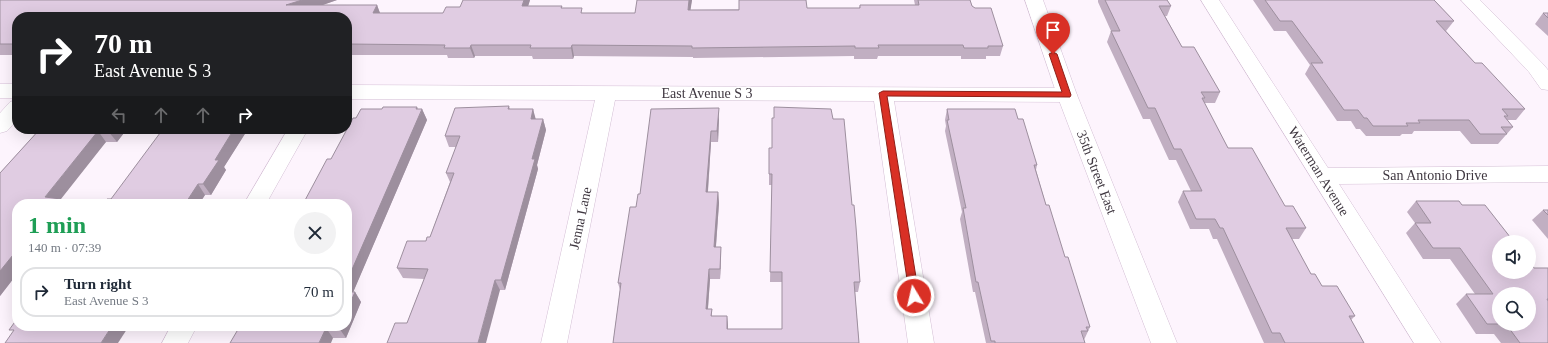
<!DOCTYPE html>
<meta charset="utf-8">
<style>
body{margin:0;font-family:Georgia,serif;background:#f2f2f3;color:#1f2937;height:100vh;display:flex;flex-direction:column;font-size:15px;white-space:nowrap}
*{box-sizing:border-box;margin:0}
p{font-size:13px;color:#747a83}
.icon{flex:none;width:22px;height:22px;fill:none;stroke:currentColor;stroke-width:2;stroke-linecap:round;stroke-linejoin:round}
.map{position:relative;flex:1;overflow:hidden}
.drawer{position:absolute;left:12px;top:199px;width:340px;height:132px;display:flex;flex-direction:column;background:#fff;border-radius:16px;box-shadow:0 4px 16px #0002}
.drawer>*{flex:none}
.banner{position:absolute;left:12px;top:12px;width:340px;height:122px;border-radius:16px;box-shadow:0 4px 16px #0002;background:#202124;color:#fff;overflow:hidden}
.buttons{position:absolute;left:1492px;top:235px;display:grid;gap:8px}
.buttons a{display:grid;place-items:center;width:44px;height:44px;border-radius:50%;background:#fff;box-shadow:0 4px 16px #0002;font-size:20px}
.pin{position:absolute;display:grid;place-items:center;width:34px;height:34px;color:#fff;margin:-41px -17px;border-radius:50% 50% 50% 0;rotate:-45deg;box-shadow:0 0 4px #0007}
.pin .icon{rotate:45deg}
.me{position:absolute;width:44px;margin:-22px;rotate:351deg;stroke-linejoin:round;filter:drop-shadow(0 0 3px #0008)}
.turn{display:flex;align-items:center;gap:14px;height:84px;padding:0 16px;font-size:18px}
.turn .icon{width:52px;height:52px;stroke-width:2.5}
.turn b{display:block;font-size:28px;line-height:34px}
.lanes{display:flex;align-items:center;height:38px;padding:0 16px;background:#0003;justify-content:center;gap:20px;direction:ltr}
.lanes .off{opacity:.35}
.round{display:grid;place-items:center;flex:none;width:42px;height:42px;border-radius:21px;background:#f2f2f3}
.summary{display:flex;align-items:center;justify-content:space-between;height:68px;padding:0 16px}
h1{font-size:24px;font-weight:700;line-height:30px;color:#1e9e55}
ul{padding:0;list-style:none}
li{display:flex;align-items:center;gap:12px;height:50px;margin:0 8px 6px;padding:0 8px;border:2px solid #e0e1e3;border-radius:16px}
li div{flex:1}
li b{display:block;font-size:15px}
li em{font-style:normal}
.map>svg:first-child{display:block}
</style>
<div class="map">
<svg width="1548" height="343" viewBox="0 0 1548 343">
<rect width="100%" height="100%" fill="#fdf4fd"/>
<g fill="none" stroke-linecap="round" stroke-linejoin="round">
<defs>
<g id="minor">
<path d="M 1201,0 L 1219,0 L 1328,168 L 1548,166 L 1548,182 L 1339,184 L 1441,343 L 1414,343 Z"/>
<path d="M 1461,0 L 1480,0 L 1543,64 L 1548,70 L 1548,90 L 1541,89 L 1529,72 Z"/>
<rect x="0" y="84" width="17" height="14"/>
<path d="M 347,85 L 1067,88 L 1074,90 L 1077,95 L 1074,100 L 1067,102 L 894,101 L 934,343 L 908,343 L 874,101 L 615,100 L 567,343 L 541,343 L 595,100 L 347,99 Z"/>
<path d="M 17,100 L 17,120 L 7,131 L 0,133 L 0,113 L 10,102 Z"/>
<path d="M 288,129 L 308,129 L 266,204 L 244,204 Z"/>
<path d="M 171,326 L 197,326 L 188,343 L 162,343 Z"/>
</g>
<path id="tertiary" d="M 1025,0 L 1043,0 L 1077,95 L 1177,343 L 1151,343 L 1057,95 Z"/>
</defs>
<use href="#minor" stroke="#d3bed4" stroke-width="1"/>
<use href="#tertiary" stroke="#d3bed4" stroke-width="1"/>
<use href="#minor" fill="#fff" fill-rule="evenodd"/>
<use href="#tertiary" fill="#fff" fill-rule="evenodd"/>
</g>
<g fill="#c1afc2" fill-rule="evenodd">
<path d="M 0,0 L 337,0 L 322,5 L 377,5 L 380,13 L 443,13 L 460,7 L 530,0 L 528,6 L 562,6 L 562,8 L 583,13 L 635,13 L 692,0 L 690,10 L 859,8 L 860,5 L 915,5 L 914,0 L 970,0 L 972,6 L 1003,46 L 1000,56 L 986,56 L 986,59 L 961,59 L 961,56 L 878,56 L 877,59 L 854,59 L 854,56 L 693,58 L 693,57 L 574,56 L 573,59 L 533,59 L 532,56 L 475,56 L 474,58 L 448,58 L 447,55 L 347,55 L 347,17 L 17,17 L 17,55 L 0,55 Z"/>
<path d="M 1098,0 L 1167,0 L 1171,6 L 1167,16 L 1165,16 L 1182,47 L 1220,92 L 1215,103 L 1204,103 L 1228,148 L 1306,228 L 1299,239 L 1291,239 L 1311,274 L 1322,286 L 1355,316 L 1351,320 L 1364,343 L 1264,343 L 1217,239 L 1213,239 L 1209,229 L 1190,229 L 1178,202 L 1183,191 L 1191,191 L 1176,160 L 1169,160 L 1150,119 L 1143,119 L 1107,42 L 1111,31 L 1098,2 Z"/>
<path d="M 1253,0 L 1434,0 L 1454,21 L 1446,31 L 1475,63 L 1525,109 L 1516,120 L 1507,120 L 1513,127 L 1498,144 L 1471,144 L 1460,131 L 1414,131 L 1412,134 L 1402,134 L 1400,136 L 1366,136 L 1360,129 L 1356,129 L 1351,121 L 1337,121 L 1305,74 L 1310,65 L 1286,31 L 1274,31 Z"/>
<path d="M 1543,13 L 1548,13 L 1548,36 L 1535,24 Z"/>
<path d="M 509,106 L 510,109 L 533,109 L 535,119 L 543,119 L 546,130 L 537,165 L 538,169 L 505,290 L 500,290 L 407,323 L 424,279 L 403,278 L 397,268 L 430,237 L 450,182 L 446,173 L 456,147 L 449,147 L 445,136 Z"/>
<path d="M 417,109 L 422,109 L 427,120 L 353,292 L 355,292 L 361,302 L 346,338 L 333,338 L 240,326 L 347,326 L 331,159 L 356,118 Z"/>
<path d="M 947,109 L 1018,119 L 1037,165 L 1036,170 L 1046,205 L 1090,327 L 1084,340 L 1085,343 L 986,343 L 975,292 L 973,292 L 960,219 L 962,212 L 945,131 L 946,126 L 945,120 Z"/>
<path d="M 719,118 L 718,142 L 711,142 L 708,192 L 718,192 L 719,203 L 716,247 L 721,247 L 721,258 L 720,279 L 710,279 L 708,309 L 712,309 L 712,316 L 727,316 L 728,329 L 782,329 L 782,282 L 770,282 L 772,185 L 769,185 L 769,148 L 860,282 L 858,292 L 855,292 L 859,343 L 613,343 L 620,290 L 618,283 L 636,207 L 640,194 Z"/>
<path d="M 40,129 L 127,129 L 117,142 L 106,142 L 17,204 L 17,274 L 0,296 L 0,173 Z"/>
<path d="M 248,129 L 224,167 L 226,170 L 211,195 L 205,195 L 199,204 L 103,204 L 111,199 Z"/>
<path d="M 1416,201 L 1462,205 L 1534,268 L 1548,268 L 1548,343 L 1501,343 L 1494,334 L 1476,334 L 1456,304 L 1466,294 L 1475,294 L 1450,259 L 1423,259 L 1406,233 L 1415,223 L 1407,212 ZM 1499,294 L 1529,324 L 1499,324 Z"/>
<path d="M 1543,210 L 1548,210 L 1548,239 L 1532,220 Z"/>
</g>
<g fill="#9d8f9e">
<path d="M 302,0 L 337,0 L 292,16 L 286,5 Z"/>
<path d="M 524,0 L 530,0 L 525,16 L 522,6 Z"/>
<path d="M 689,0 L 692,0 L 689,20 L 688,10 Z"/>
<path d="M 377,5 L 381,16 L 373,13 Z"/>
<path d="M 471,45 L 475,56 L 474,58 L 470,48 Z"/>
<path d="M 572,45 L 574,56 L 573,59 L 571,48 Z"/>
<path d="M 417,107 L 420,115 L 422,109 L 427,120 L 349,302 L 347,299 L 347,281 Z"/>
<path d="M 719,108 L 719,118 L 718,142 L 717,131 Z"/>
<path d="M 533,109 L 536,120 L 531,119 Z"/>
<path d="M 543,119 L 546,130 L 537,165 L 538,169 L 505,290 L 501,280 L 532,159 Z"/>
<path d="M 110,129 L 127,129 L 117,142 L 108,131 Z"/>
<path d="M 234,129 L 248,129 L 224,167 L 226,170 L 211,195 L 203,184 L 215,160 Z"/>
<path d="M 98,131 L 106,142 L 61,199 L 65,204 L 51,204 L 45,197 Z"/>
<path d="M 711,131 L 711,142 L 707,203 L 706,192 Z"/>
<path d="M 198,184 L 205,195 L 199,204 L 185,204 Z"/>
<path d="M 718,192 L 719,203 L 715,258 L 714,247 Z"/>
<path d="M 721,247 L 721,258 L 720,279 L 720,269 Z"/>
<path d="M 17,250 L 17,274 L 0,296 L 0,271 Z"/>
<path d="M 709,269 L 710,279 L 707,320 L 706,309 Z"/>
<path d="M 495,280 L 500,290 L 486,343 L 478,343 Z"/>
<path d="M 355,292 L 361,302 L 346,338 L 339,328 L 340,326 L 347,326 L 347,310 Z"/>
<path d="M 727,316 L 728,326 L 727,340 Z"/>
<path d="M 112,326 L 129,326 L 118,343 L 101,343 Z"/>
<path d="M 326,328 L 333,338 L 331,343 L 319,343 Z"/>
</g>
<g fill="#e0cce2" stroke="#9d8f9e">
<path d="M 0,0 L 302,0 L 286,5 L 377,5 L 373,13 L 443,13 L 446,7 L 460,7 L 463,0 L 524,0 L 522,6 L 562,6 L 561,8 L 582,8 L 581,13 L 635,13 L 637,0 L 689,0 L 688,10 L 739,10 L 739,0 L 806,0 L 807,8 L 860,8 L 860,5 L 919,5 L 918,0 L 970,0 L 972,6 L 975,8 L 991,8 L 1003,46 L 988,46 L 988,48 L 964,48 L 963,45 L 878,45 L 879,48 L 855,48 L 855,46 L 692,48 L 692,46 L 572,45 L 571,48 L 530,48 L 531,45 L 471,45 L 470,48 L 444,48 L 445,45 L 347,44 L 347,17 L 17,17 L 17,44 L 0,44 Z"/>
<path d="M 1105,0 L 1167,0 L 1171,6 L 1159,6 L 1182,47 L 1194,47 L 1220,92 L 1201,92 L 1205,98 L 1202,98 L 1228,148 L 1252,148 L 1285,206 L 1293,206 L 1306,228 L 1286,228 L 1311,274 L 1315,274 L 1322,286 L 1337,286 L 1355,316 L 1349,316 L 1364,343 L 1285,343 L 1280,333 L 1272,333 L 1223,228 L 1220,228 L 1215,219 L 1196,219 L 1183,191 L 1202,191 L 1181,149 L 1174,149 L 1155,108 L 1148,108 L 1111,31 L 1120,31 Z"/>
<path d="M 1265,0 L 1434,0 L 1454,21 L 1436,21 L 1475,63 L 1482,63 L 1525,109 L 1502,109 L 1508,116 L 1504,116 L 1513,127 L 1501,127 L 1507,134 L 1480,134 L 1469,120 L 1418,120 L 1420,123 L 1406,123 L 1408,126 L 1373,126 L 1367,118 L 1364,118 L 1358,110 L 1344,110 L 1311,63 L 1323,63 L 1292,21 L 1280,21 Z"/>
<path d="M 1543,13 L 1548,13 L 1548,18 Z"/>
<path d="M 509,106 L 508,109 L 533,109 L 531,119 L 543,119 L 532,159 L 535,159 L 501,280 L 495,280 L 478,343 L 387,343 L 395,323 L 407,323 L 428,269 L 397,268 L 407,241 L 426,241 L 427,237 L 430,237 L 454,173 L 446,173 L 460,136 L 445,136 L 455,108 Z"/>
<path d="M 383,107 L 417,107 L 416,109 L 422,109 L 347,281 L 347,204 L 303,204 L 327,159 L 331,159 L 353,118 L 356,118 L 361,109 L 382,109 Z"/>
<path d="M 774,107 L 831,109 L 833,119 L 844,119 L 852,205 L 854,205 L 856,227 L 860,282 L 854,282 L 859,343 L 613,343 L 621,283 L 618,283 L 630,207 L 636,207 L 638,194 L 640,194 L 651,109 L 719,108 L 717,131 L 711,131 L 706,192 L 718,192 L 714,247 L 721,247 L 720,269 L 709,269 L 706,309 L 712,309 L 711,316 L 727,316 L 727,329 L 782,329 L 782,272 L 770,272 L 772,174 L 769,174 L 769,148 L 772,148 L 772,118 L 774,118 Z"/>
<path d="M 947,109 L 1015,109 L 1018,119 L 1023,119 L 1037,165 L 1034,165 L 1046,205 L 1049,205 L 1065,257 L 1068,257 L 1090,327 L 1086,327 L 1088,331 L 1081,331 L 1085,343 L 995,343 L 995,341 L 991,341 L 978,282 L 976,282 L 963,208 L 966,208 L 947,120 L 949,120 Z"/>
<path d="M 40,129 L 110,129 L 108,131 L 98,131 L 45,197 L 61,199 L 57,204 L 17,204 L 17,250 L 0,271 L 0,173 Z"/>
<path d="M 163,129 L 234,129 L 215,160 L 219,160 L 203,184 L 198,184 L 185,204 L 103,204 L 107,199 L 111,199 Z"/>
<path d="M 1416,201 L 1459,201 L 1462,205 L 1485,205 L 1514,242 L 1499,242 L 1499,272 L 1529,272 L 1529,261 L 1534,268 L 1548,268 L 1548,299 L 1547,299 L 1548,301 L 1548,343 L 1520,343 L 1506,324 L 1529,324 L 1529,294 L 1499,294 L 1499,324 L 1487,324 L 1466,294 L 1493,294 L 1460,248 L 1433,248 L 1415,223 L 1431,223 Z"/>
<path d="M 1543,210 L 1548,210 L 1548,215 Z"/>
<path d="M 347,292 L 355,292 L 347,310 Z"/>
<path d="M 17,319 L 17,326 L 112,326 L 101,343 L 5,343 L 14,330 L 9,330 Z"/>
<path d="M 240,326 L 340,326 L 339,328 L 326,328 L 319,343 L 230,343 Z"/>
</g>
<path fill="#d93025" stroke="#8d1f18" d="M 1053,52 L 1057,54 L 1071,95 L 1070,97 L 887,96 L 919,296 L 917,299 L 910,299 L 879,93 L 883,91 L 1062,92 L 1049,54 Z"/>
<g text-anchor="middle" stroke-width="3" stroke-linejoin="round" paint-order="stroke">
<g font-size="14" fill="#3f3740" stroke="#fff">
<text x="707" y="98">East Avenue S 3</text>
<text transform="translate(1319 171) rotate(58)" y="5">Waterman Avenue</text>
<text transform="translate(1097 172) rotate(69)" y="5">35th Street East</text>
<text x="1435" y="180">San Antonio Drive</text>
<text transform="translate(580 218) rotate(-78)" y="5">Jenna Lane</text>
</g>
</g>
</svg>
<div class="buttons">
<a><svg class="icon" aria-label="sound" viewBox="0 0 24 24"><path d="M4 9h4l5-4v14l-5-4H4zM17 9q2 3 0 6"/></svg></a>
<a><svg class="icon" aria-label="search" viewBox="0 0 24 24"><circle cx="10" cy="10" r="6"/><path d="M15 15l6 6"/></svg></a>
</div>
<div class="pin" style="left:1053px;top:54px;background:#d93025"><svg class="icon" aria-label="arrive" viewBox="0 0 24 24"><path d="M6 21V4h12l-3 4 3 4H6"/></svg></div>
<svg class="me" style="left:914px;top:296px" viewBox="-20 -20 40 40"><circle r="17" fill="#d93025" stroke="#fff" stroke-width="3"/><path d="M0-11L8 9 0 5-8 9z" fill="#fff"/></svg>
<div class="banner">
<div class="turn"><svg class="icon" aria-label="right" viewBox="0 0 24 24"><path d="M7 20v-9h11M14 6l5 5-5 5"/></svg><div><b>70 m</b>East Avenue S 3</div></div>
<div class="lanes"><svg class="icon off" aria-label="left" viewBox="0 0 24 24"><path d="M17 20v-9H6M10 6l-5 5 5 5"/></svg><svg class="icon off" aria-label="ahead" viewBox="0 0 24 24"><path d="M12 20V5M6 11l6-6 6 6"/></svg><svg class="icon off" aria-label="ahead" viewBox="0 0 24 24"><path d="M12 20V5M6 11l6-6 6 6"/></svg><svg class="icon" aria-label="right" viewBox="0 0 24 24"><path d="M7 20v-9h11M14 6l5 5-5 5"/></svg></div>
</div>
<section class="drawer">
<div class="summary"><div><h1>1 min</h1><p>140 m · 07:39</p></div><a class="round"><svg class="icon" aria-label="close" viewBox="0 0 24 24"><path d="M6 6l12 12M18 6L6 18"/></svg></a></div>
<ul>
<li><svg class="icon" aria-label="right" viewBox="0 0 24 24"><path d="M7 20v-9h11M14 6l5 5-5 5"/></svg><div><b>Turn right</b><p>East Avenue S 3</p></div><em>70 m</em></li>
</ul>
</section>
</div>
